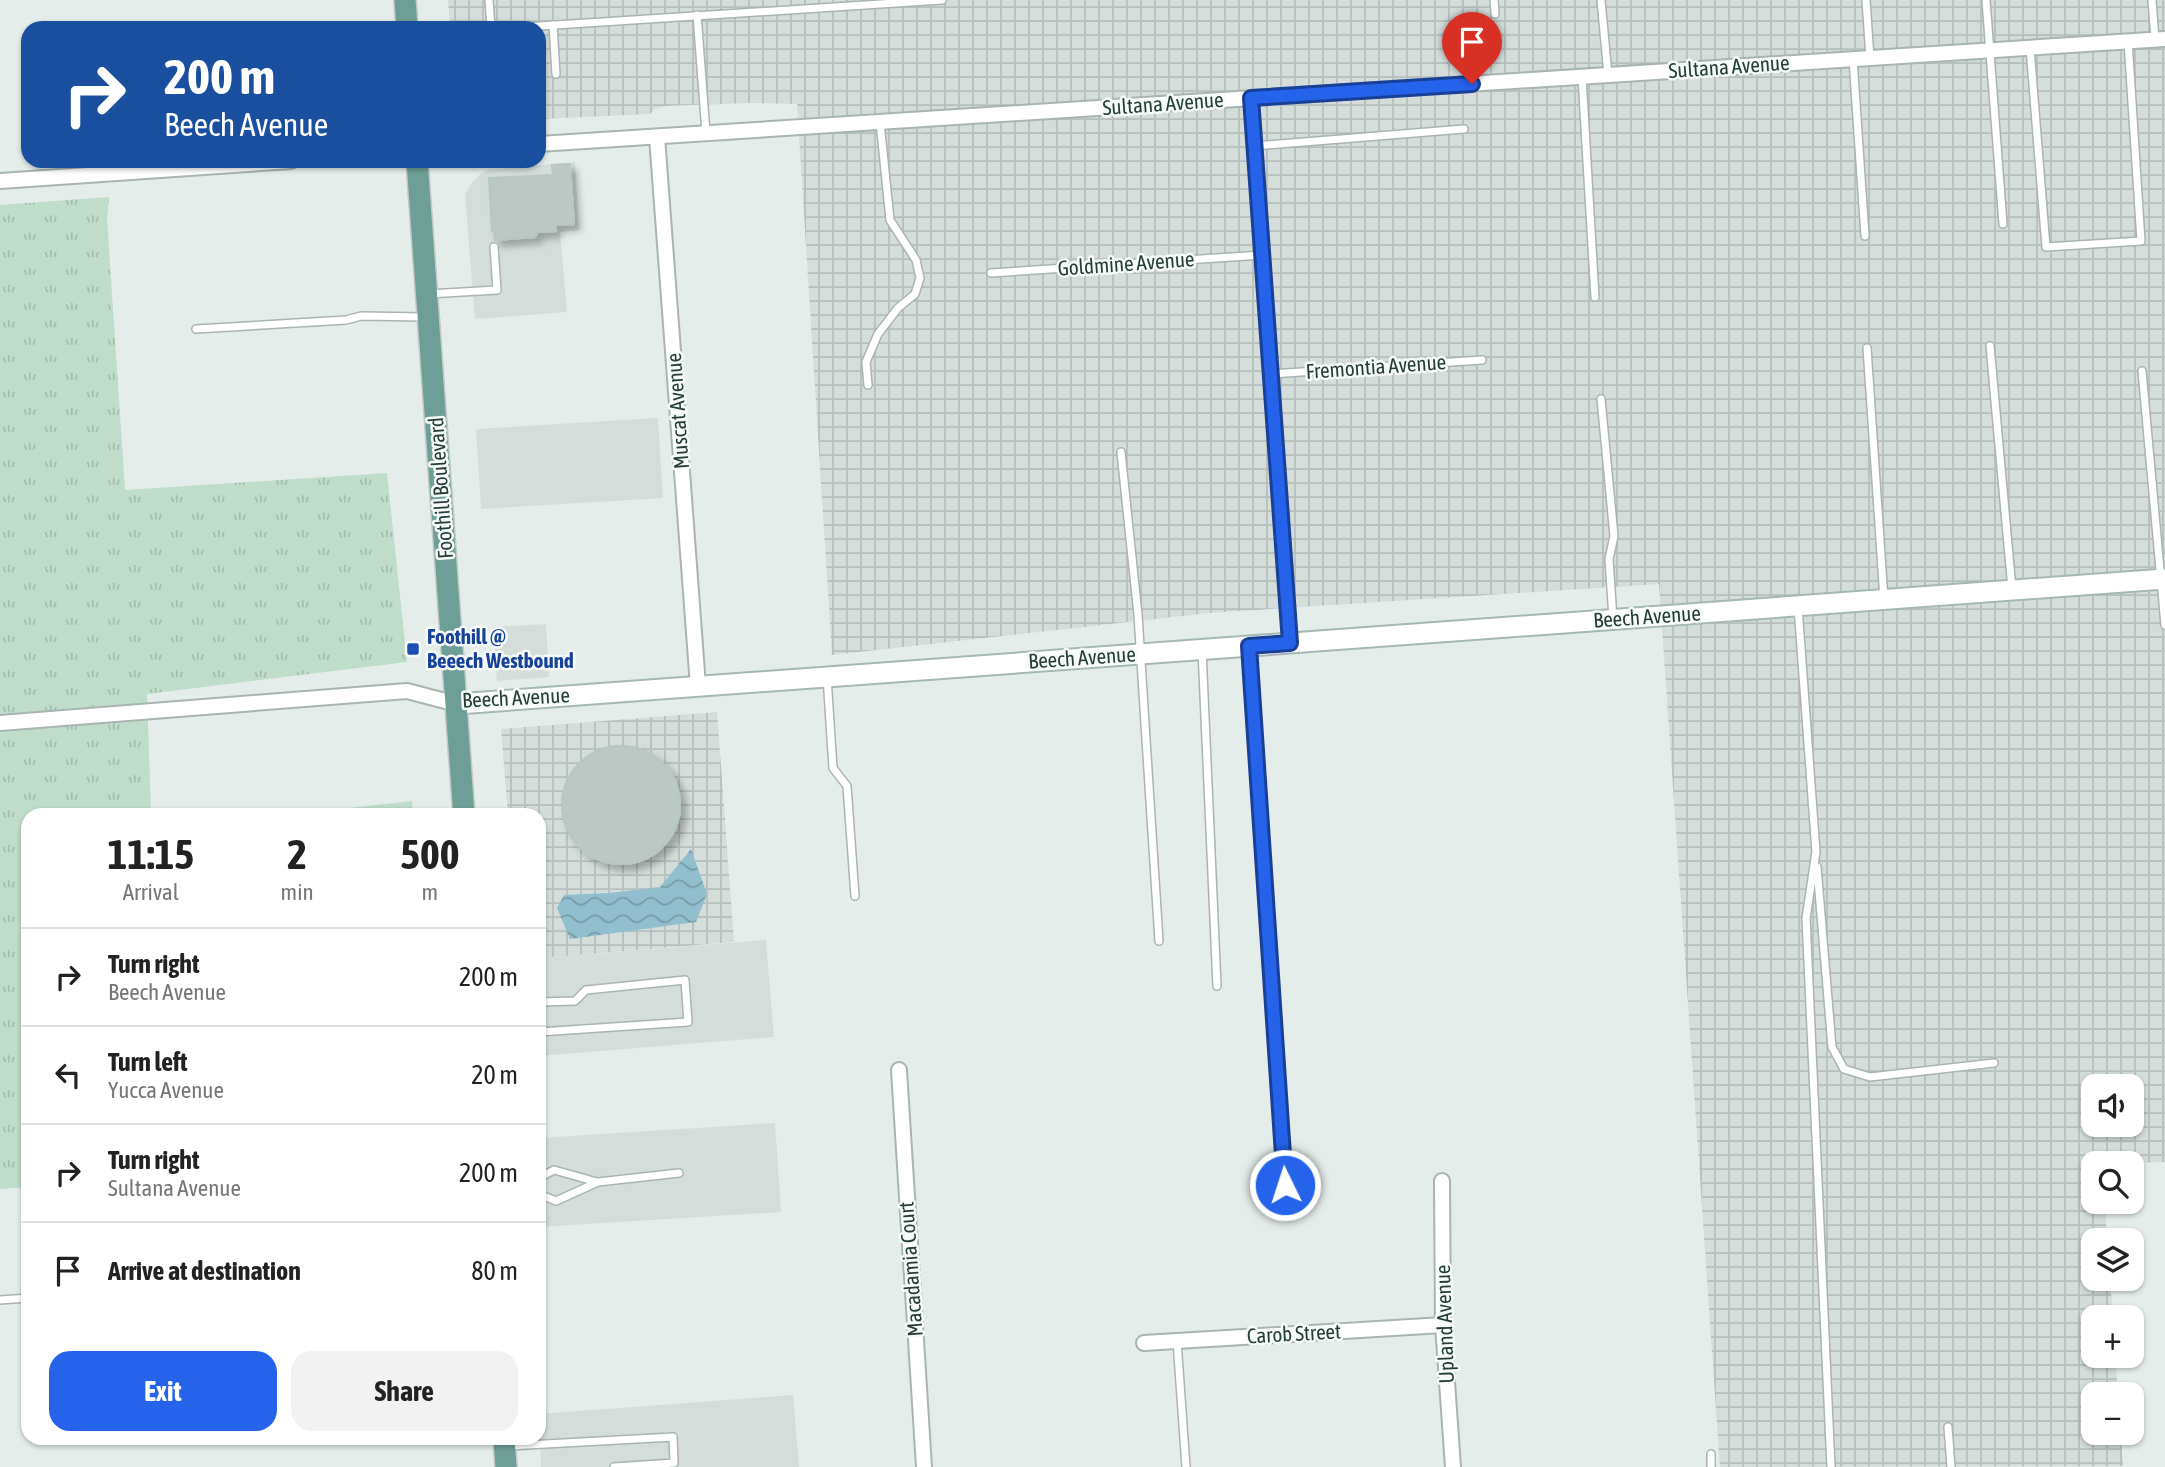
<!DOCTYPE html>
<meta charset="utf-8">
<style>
body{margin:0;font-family:"Asap Condensed",sans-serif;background:#f2f2f2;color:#222;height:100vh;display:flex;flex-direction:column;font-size:26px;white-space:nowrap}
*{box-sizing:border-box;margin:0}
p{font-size:23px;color:#767676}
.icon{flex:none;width:38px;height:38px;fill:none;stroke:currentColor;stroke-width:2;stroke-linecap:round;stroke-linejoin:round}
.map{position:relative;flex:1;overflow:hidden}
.side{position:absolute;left:21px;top:808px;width:525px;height:637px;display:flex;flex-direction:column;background:#fff;border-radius:21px;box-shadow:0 2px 5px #0004}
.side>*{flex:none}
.hud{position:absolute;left:21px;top:21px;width:525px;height:147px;border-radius:21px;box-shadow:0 2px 5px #0004;background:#1a4fa0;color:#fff;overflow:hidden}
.fabs{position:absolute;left:2081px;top:1074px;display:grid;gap:14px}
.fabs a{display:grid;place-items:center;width:63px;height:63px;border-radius:14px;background:#fff;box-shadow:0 2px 5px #0004;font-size:35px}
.pin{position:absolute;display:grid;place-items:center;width:60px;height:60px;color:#fff;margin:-72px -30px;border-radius:50% 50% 50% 0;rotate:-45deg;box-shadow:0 0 7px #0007}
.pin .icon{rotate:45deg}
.me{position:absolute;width:77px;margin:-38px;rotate:356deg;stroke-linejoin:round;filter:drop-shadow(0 0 5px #0008)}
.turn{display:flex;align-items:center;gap:24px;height:147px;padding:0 28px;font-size:32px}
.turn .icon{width:91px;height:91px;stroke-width:2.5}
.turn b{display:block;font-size:49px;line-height:60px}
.eta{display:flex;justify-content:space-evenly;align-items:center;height:119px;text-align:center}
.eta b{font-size:42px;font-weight:700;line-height:49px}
.primary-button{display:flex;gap:14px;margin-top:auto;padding:14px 28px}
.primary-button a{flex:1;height:80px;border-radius:21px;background:#2563eb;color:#fff;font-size:28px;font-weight:700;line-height:80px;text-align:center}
.primary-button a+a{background:#f2f2f2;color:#222}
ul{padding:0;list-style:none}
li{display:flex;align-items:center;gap:21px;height:98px;padding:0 28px;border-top:2px solid #e0e0e0}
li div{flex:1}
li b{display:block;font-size:26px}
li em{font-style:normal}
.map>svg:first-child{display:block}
</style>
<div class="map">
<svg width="2165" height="1467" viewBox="0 0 2165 1467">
<defs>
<pattern id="industrial-grid" width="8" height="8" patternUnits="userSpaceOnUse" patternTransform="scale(1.75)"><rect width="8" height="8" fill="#d4ddda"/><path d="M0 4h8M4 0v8" fill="none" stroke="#b6bfbc"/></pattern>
<pattern id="grass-tufts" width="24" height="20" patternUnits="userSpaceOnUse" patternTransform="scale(1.75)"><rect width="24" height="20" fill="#c0dcca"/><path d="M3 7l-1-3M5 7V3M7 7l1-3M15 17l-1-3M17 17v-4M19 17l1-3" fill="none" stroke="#a5beae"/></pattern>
<pattern id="water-waves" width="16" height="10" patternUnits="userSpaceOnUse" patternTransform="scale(1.75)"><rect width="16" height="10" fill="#92bfcd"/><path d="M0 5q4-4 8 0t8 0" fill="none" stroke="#779da7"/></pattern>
<filter id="shadow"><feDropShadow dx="6" dy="6" stdDeviation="3.5" flood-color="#0004"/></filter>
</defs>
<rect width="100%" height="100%" fill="#e5edea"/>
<g fill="#d4ddda">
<path d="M 575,162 L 579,230 L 560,232 L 567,312 L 475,319 L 465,195 L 470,185 L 480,174 L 488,170 Z"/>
<path d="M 658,418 L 663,498 L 481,509 L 476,429 Z"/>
<path d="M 546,624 L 549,677 L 497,681 L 493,627 Z"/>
<path d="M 766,940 L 774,1037 L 539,1056 L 539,958 Z"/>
<path d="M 775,1123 L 781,1212 L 539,1227 L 539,1138 Z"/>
<path d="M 793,1395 L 799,1467 L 541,1467 L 539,1414 Z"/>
</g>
<g fill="url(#industrial-grid)" fill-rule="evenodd">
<path d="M 448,0 L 2165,0 L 2165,1162 L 2093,1164 L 2093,1202 L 2105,1202 L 2107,1241 L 2093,1241 L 2093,1279 L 2110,1279 L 2113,1318 L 2093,1318 L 2093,1356 L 2115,1356 L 2118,1395 L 2093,1395 L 2093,1433 L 2121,1433 L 2123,1466 L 1720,1467 L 1659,584 L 1209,613 L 832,655 L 797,104 L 748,103 L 665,106 L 655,109 L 650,114 L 539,119 L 539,28 L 450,28 ZM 2093,1087 L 2132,1087 L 2132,1125 L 2093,1125 Z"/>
<path d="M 717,712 L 734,942 L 539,958 L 539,816 L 508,815 L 501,729 Z"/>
</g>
<g fill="url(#grass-tufts)">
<path d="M 109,197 L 107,219 L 125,490 L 387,473 L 407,662 L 147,694 L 151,815 L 28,816 L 28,1187 L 0,1189 L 0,205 Z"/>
<path d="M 412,801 L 413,815 L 285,815 Z"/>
</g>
<path fill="url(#water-waves)" d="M 691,849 L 707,894 L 696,922 L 570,939 L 557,908 L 564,895 L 608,893 L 660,887 Z"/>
<g fill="#bbc8c4" stroke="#b8c7c2" stroke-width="2" filter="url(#shadow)">
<path d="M 570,164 L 574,224 L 555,225 L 556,231 L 538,232 L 535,237 L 495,240 L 494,231 L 492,231 L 489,178 L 553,175 L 552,165 Z"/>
<circle cx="621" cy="805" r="59"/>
</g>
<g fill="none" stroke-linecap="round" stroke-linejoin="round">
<defs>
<g id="service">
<path d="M 489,0 L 491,28"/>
<path d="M 1494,0 L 1495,14"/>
<path d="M 1601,0 L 1608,75"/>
<path d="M 1866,0 L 1870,58"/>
<path d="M 1986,0 L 2003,224"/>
<path d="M 2152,0 L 2155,39"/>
<path d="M 697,15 L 706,133"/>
<path d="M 553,25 L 556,74"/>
<path d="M 509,28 L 942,0"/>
<path d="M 2030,48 L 2046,247 L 2141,241 L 2128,41"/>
<path d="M 1853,59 L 1865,236"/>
<path d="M 1582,77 L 1595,297"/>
<path d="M 1251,98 L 1290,642"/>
<path d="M 1254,146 L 1464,129"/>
<path d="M 991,273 L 1262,255"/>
<path d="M 428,294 L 497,290 L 494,247"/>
<path d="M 196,329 L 346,320 L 361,316 L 425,317"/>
<path d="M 1990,346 L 2012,589"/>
<path d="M 1867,348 L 1884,599"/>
<path d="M 2142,371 L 2165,625"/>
<path d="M 1271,374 L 1482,360"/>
<path d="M 868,385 L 866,362 L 878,334 L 898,308 L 915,294 L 920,278 L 916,260 L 890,220 L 880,122"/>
<path d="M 1601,399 L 1614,536 L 1609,559 L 1613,619"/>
<path d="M 1121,452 L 1138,615 L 1159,941"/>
<path d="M 1798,607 L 1816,852 L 1806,918 L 1831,1467"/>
<path d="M 1249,646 L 1285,1185"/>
<path d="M 1202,650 L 1217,986"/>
<path d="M 827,677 L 833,768 L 847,786 L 855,896"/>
<path d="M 1817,867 L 1832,1047 L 1844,1069 L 1870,1077 L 1994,1063"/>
<path d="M 539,1002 L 575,1001 L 586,990 L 685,980 L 688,1022 L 539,1032"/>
<path d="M 539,1178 L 554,1170 L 597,1182"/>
<path d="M 539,1194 L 556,1201 L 598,1182 L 679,1173"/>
<path d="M 0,1300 L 28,1298"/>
<path d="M 1177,1341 L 1186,1467"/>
<path d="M 1948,1427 L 1951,1467"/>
<path d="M 509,1446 L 673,1437 L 674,1463 L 614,1467"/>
<path d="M 1711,1454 L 1711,1467"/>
</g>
<g id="minor">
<path d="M 657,137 L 698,686"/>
<path d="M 539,144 L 2165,39"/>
<path d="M 0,181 L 291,161"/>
<path d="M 0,723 L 407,691 L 457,704"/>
<path d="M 899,1070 L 924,1467"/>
<path d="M 1442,1181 L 1443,1325 L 1453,1467"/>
<path d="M 1144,1343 L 1443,1325"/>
</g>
<path id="secondary" d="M 457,704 L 2165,579"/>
<g id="primary">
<path d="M 405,0 L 407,28"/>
<path d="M 417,161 L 464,816"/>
<path d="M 504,1438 L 506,1467"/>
</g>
</defs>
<use href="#service" stroke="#a8b5b1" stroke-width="10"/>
<use href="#minor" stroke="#a8b5b1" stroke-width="18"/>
<use href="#secondary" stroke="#a5b8b3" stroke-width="23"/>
<use href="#primary" stroke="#c2c9c8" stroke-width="24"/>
<use href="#service" stroke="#fff" stroke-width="7"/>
<use href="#minor" stroke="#fff" stroke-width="14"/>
<use href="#secondary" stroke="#fff" stroke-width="19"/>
<use href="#primary" stroke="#6e9f96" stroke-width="21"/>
</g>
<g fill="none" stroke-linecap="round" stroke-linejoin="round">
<defs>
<path id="route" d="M 1285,1185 L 1249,646 L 1290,643 L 1251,98 L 1472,84"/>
</defs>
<use href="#route" stroke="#184099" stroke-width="18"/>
<use href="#route" stroke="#2563eb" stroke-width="12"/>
</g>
<rect fill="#1a4fb4" stroke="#f6faf8" stroke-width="2.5" x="406" y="642" width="14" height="14" rx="3.5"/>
<g text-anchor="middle" stroke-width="5" stroke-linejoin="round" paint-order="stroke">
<g font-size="21" fill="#263e39" stroke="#f6faf8">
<text transform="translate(1729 67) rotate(-4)" y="7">Sultana Avenue</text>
<text transform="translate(1163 104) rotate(-4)" y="7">Sultana Avenue</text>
<text transform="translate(1126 264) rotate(-4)" y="7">Goldmine Avenue</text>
<text transform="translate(1376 367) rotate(-4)" y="7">Fremontia Avenue</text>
<text transform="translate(678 411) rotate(-94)" y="7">Muscat Avenue</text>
<text transform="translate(441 488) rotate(-94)" y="7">Foothill Boulevard</text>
<text transform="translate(1647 617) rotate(-4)" y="7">Beech Avenue</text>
<text transform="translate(1082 658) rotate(-4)" y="7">Beech Avenue</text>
<text transform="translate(516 698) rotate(-3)" y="7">Beech Avenue</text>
<text transform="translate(911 1269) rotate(-94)" y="7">Macadamia Court</text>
<text transform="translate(1445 1324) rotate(-92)" y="7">Upland Avenue</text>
<text transform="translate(1294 1334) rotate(-3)" y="7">Carob Street</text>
</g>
<g font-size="21" font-weight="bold" fill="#164399" stroke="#f6faf8" text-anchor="start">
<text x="427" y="644">Foothill @<tspan x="427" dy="24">Beeech Westbound</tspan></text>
</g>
</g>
</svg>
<div class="fabs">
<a><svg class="icon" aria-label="sound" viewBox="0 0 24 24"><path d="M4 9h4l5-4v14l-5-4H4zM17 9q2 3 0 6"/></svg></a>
<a><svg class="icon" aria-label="search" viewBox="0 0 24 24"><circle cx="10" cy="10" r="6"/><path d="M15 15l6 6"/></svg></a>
<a><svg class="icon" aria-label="layers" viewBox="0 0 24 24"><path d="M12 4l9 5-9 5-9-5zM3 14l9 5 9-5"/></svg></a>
<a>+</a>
<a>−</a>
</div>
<div class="pin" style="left:1472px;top:84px;background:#d93025"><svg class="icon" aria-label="arrive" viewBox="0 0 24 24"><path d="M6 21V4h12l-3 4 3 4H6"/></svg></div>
<svg class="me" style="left:1285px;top:1185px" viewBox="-20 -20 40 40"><circle r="17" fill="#2563eb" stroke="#fff" stroke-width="3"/><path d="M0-11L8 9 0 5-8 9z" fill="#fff"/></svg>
<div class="hud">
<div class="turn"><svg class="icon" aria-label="right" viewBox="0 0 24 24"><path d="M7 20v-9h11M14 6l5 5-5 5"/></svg><div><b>200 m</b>Beech Avenue</div></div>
</div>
<section class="side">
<div class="eta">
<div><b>11:15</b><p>Arrival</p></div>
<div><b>2</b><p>min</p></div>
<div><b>500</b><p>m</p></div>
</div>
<ul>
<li><svg class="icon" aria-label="right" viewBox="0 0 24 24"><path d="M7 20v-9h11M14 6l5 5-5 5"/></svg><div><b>Turn right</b><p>Beech Avenue</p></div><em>200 m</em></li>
<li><svg class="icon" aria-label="left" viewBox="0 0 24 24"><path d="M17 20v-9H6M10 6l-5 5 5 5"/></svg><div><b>Turn left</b><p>Yucca Avenue</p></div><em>20 m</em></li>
<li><svg class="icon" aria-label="right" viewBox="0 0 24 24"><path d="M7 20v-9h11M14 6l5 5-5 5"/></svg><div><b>Turn right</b><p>Sultana Avenue</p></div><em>200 m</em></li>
<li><svg class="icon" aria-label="arrive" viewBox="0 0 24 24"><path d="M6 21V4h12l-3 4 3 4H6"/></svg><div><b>Arrive at destination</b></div><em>80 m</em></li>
</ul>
<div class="primary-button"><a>Exit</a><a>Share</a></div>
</section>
</div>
